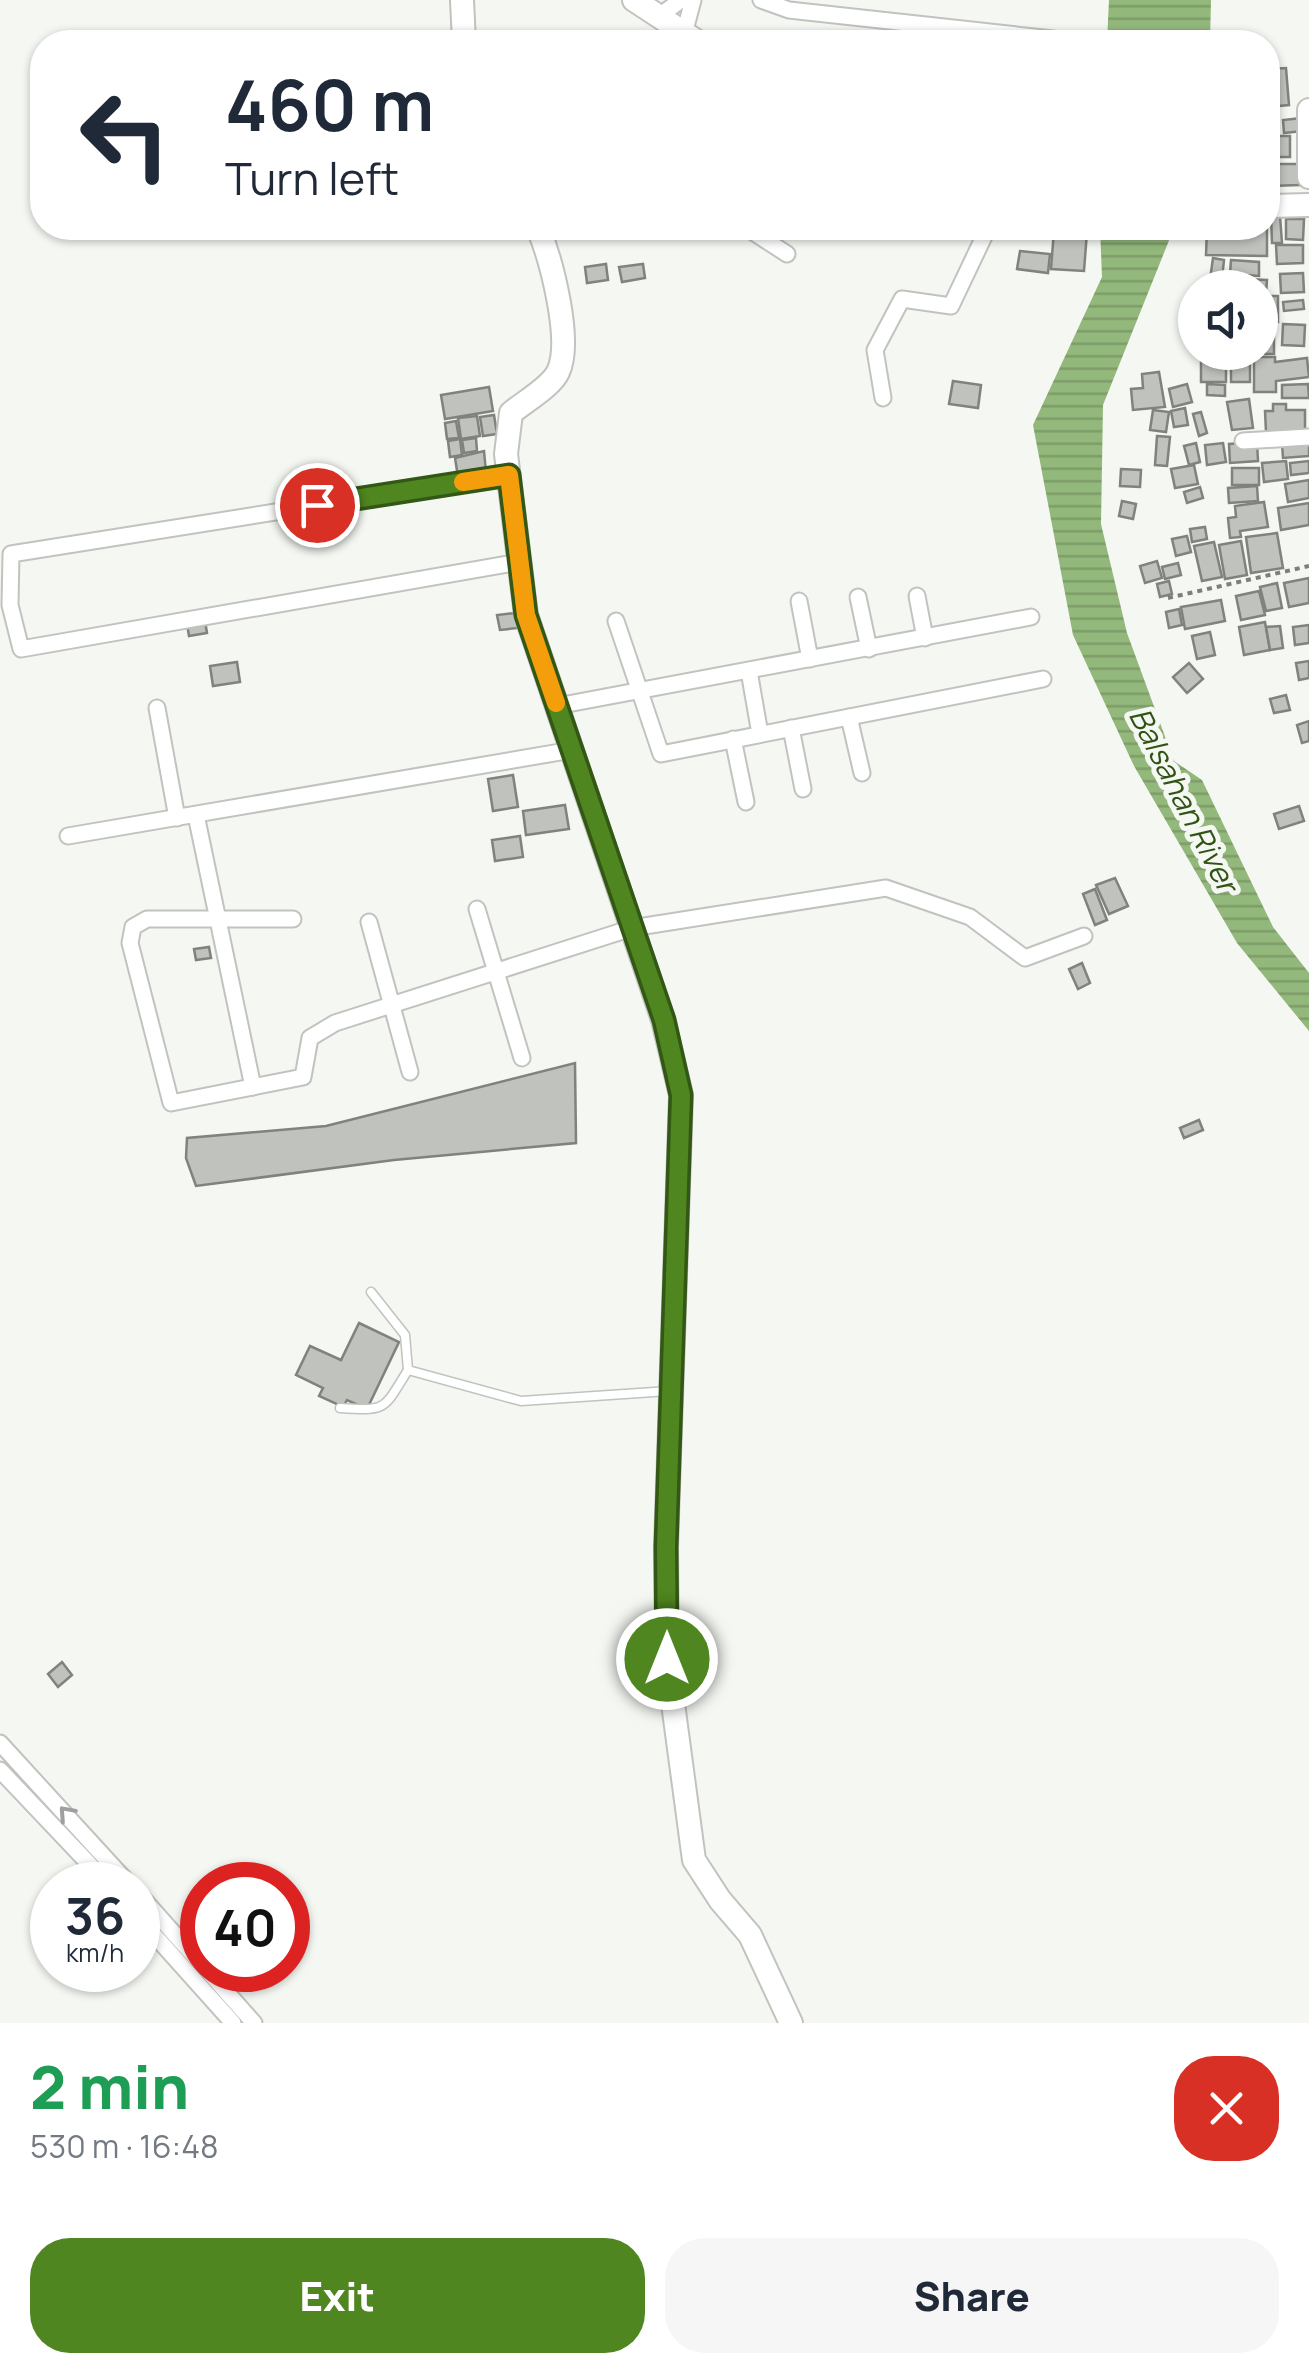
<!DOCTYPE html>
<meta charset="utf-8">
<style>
body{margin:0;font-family:Manrope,sans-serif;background:#f6f6f7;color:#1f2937;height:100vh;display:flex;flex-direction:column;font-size:38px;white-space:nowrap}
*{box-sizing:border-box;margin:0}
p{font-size:32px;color:#747a83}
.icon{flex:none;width:55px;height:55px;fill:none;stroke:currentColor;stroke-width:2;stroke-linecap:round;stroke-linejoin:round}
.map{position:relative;height:2023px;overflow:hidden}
.sheet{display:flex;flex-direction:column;background:#fff;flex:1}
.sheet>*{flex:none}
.hud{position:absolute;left:30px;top:30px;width:1250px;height:210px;border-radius:40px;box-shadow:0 2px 8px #0004;background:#fff;color:#1f2937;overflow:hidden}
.buttons{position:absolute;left:1178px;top:270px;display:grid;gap:20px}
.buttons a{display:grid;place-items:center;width:100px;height:100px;border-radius:50%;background:#fff;box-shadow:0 2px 8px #0004;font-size:50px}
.speed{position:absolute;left:30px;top:1862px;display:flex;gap:20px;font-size:50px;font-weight:700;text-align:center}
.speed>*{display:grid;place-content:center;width:130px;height:130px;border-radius:50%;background:#fff;box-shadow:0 2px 8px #0004;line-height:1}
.speed small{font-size:25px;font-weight:400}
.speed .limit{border:15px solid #d22;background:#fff;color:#111}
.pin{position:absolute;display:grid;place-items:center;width:85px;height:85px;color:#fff;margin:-42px;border:5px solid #fff;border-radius:50%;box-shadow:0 2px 10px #0007}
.me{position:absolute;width:110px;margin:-55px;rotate:0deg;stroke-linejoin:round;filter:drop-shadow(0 0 8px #0008)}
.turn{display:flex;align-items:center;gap:35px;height:210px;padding:0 30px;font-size:45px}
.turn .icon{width:130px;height:130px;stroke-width:2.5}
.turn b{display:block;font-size:70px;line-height:85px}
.round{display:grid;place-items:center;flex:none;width:105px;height:105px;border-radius:40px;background:#f6f6f7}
.overview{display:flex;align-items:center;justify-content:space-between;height:170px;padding:0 30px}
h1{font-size:60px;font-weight:800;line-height:75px;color:#1e9e55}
.action{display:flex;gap:20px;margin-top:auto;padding:20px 30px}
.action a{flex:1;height:115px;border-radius:40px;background:#4f861f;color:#fff;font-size:40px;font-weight:800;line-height:115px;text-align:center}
.action a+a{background:#f6f6f7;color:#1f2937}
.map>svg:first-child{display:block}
</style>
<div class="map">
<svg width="1309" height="2023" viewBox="0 0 1309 2023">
<defs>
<pattern id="water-rules" width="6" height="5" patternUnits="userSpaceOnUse" patternTransform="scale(2.5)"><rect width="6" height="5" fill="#93b87b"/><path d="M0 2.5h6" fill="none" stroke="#7e9d69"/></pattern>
</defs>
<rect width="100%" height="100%" fill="#f4f7f2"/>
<g fill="url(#water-rules)">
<path d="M 1109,0 L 1211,0 L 1210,42 L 1107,42 Z"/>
<path d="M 1100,228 L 1174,228 L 1103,405 L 1101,524 L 1127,633 L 1174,761 L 1202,780 L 1273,927 L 1309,973 L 1309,1031 L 1237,943 L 1134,766 L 1073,635 L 1033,425 L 1102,277 Z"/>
</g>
<g fill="#bfc2bd" stroke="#7f827d" stroke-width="2.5">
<path d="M 1286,68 L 1289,105 L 1268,107 L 1268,69 Z"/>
<path d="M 1302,118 L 1303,131 L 1284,133 L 1283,120 Z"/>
<rect x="1268" y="136" width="22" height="21"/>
<path d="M 1271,164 L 1297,164 L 1299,185 L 1271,186 Z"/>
<path d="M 1271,216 L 1280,216 L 1282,243 L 1272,243 Z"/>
<path d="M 1286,219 L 1304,219 L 1303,240 L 1286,239 Z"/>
<path d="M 1207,228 L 1267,228 L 1267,256 L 1206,255 Z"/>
<path d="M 1054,230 L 1087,232 L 1084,271 L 1051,269 Z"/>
<path d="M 1276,245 L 1303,245 L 1303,263 L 1277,264 Z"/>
<path d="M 1020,251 L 1050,254 L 1048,273 L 1017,269 Z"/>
<path d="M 1213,258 L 1224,260 L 1221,288 L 1209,287 Z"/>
<path d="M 1231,260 L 1259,262 L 1259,276 L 1230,274 Z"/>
<path d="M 606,264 L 608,280 L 587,283 L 585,267 Z"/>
<path d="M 643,264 L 645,278 L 622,282 L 619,267 Z"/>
<path d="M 1303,273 L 1304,292 L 1281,293 L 1280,274 Z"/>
<path d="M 1244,279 L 1267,280 L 1266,293 L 1260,293 L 1260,288 L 1243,288 Z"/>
<rect x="1260" y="296" width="18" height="26"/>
<path d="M 1303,300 L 1304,309 L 1284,311 L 1283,302 Z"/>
<path d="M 1283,324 L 1305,325 L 1304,346 L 1282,345 Z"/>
<path d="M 1260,335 L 1274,335 L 1274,354 L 1257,354 L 1260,352 Z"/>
<rect x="1201" y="357" width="25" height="25"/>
<path d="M 1254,357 L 1275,357 L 1275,362 L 1307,358 L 1309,377 L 1276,381 L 1276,392 L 1254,392 Z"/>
<rect x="1231" y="362" width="19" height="20"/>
<path d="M 1159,372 L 1165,407 L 1133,410 L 1131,389 L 1143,388 L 1142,374 Z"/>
<path d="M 953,381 L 981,385 L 978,408 L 949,404 Z"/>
<path d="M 1187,384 L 1192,402 L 1173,407 L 1169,389 Z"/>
<path d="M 1207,384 L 1225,385 L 1225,396 L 1207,395 Z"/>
<path d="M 1308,384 L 1309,398 L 1282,398 L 1282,385 Z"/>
<path d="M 489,387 L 493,411 L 445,419 L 441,395 Z"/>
<path d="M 1249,399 L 1253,428 L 1232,430 L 1227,402 Z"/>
<path d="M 1273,404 L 1286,404 L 1286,410 L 1305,410 L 1305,431 L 1266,432 L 1265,411 L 1273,411 Z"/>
<path d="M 1185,408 L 1188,425 L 1174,427 L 1171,411 Z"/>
<path d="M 1153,410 L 1169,412 L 1166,432 L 1150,430 Z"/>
<path d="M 1201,412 L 1207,433 L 1199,436 L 1193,414 Z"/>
<path d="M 494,415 L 497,434 L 483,436 L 480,417 Z"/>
<path d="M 477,416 L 480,436 L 461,439 L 458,418 Z"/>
<path d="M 456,421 L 459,438 L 447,439 L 445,423 Z"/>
<path d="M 1157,436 L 1170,437 L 1167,466 L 1155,465 Z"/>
<path d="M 476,438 L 477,451 L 464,453 L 462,440 Z"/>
<path d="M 460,439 L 462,455 L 450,457 L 448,441 Z"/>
<path d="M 1257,442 L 1258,461 L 1230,463 L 1229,444 Z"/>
<path d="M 1309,442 L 1309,456 L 1283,458 L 1282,444 Z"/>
<path d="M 1196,443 L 1200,462 L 1189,465 L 1184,446 Z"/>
<path d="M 1223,443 L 1226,462 L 1207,465 L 1205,445 Z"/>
<path d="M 484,451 L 486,472 L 458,477 L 455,458 Z"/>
<path d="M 1286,461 L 1288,479 L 1264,482 L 1262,463 Z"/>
<path d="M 1309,461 L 1309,473 L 1291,475 L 1290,463 Z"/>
<path d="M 1194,465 L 1198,484 L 1175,488 L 1171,469 Z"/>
<rect x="1232" y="468" width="27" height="17"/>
<path d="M 1121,469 L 1141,470 L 1140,487 L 1120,486 Z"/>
<path d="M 1309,480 L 1309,498 L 1288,502 L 1285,484 Z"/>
<path d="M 1257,486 L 1258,501 L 1229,503 L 1228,488 Z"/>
<path d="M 1200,487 L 1203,498 L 1187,503 L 1184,492 Z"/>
<path d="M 1122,501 L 1136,504 L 1133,519 L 1119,516 Z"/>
<path d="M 1264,502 L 1268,527 L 1240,531 L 1241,537 L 1230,538 L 1228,518 L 1236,517 L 1235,506 Z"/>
<path d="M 1309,503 L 1309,525 L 1281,530 L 1278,508 Z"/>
<path d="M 1205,527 L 1207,539 L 1192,542 L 1190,529 Z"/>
<path d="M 1277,533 L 1283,568 L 1251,573 L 1246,537 Z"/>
<path d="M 1187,536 L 1191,552 L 1176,556 L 1172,539 Z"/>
<path d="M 1241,541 L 1247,575 L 1225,579 L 1219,545 Z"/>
<path d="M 1214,542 L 1222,577 L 1202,581 L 1194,546 Z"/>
<path d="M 1157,561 L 1162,578 L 1145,583 L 1140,566 Z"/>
<path d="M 1178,563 L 1181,575 L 1165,579 L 1162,567 Z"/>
<path d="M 1309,578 L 1309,603 L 1289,607 L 1284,583 Z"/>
<path d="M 1169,581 L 1172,594 L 1160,597 L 1157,584 Z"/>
<path d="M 1277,583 L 1282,608 L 1266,611 L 1260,587 Z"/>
<path d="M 1259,591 L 1265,615 L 1241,620 L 1236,596 Z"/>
<path d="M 1221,600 L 1225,621 L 1185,629 L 1181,607 Z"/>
<path d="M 1179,609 L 1182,625 L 1169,628 L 1166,612 Z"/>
<path d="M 515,613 L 518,628 L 500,630 L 497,615 Z"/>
<path d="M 205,621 L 207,633 L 189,636 L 187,624 Z"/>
<path d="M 1265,622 L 1270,650 L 1244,655 L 1239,627 Z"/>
<path d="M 1309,625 L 1309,643 L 1295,645 L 1293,627 Z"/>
<path d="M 1280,626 L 1283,648 L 1270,650 L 1266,627 Z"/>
<path d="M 1210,632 L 1215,655 L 1197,659 L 1192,636 Z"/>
<path d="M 1309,661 L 1309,678 L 1299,680 L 1296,663 Z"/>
<path d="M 237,662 L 240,682 L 213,686 L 210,666 Z"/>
<path d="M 1189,663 L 1203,679 L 1187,693 L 1173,677 Z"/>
<path d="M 1286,695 L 1290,710 L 1274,713 L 1270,699 Z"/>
<path d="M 1309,721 L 1309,741 L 1302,743 L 1297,725 Z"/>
<path d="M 513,775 L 518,807 L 493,811 L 488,779 Z"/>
<path d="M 565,805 L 569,829 L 526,835 L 523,811 Z"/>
<path d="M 1299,806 L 1304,821 L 1279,829 L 1274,814 Z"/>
<path d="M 520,836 L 523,857 L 495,861 L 492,840 Z"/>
<path d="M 1115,878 L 1128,906 L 1109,914 L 1096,885 Z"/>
<path d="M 1095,889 L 1107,920 L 1095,925 L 1083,894 Z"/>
<path d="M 209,947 L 211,958 L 196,960 L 194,949 Z"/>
<path d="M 1082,963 L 1090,983 L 1078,989 L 1069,969 Z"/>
<path d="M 575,1063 L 576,1143 L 394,1160 L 196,1186 L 186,1158 L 187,1138 L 326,1126 Z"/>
<path d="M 1199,1120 L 1203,1130 L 1184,1138 L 1180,1128 Z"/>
<path d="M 359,1323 L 399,1342 L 367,1409 L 347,1400 L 343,1407 L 319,1396 L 323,1388 L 296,1375 L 310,1346 L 341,1360 Z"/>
<path d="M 62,1662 L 72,1675 L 58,1687 L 48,1674 Z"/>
</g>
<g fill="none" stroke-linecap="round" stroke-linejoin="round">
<defs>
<g id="lane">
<path d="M 371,1292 L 405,1335 L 408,1370 L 521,1401 L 669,1391"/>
<path d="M 340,1408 C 388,1411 383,1410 408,1370"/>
</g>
<g id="street">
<path d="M 761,0 L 789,10 L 1053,39"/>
<path d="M 658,17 L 681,0"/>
<path d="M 684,34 L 693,0"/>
<path d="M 747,228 L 787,254"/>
<path d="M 883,398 L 875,350 L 902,299 L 951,306 L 988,228"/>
<path d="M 1243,441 L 1309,437"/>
<path d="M 509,475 L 11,554 L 10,605 L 21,649 L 519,562"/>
<path d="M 917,596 L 925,638"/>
<path d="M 858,597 L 869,649"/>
<path d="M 799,601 L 810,659"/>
<path d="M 616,621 L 661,754 L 1043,679"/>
<path d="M 749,671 L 760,734"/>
<path d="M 557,706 L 1031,617"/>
<path d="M 157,708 L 177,818"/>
<path d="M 849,717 L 862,773"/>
<path d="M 791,728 L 803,789"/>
<path d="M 733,739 L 746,802"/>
<path d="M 196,815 L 253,1087"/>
<path d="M 68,836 L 572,750"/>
<path d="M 477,909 L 522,1058"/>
<path d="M 293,919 L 147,919 L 133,927 L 130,943 L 171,1103 L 303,1077 L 310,1038 L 335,1023 L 632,928 L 886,888 L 970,917 L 1025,958 L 1084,936"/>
<path d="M 369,922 L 410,1072"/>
<path d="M 0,1743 L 130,1885"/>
<path d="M 0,1770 L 109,1885"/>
<path d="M 138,1893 L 202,1965"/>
<path d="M 138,1917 L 233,2023"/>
<path d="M 207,1970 L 254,2023"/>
</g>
<g id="secondary">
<path d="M 462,0 L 464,42"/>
<path d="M 634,0 L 698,42"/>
<path d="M 1309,110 L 1309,177"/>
<path d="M 1268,206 L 1309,205"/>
<path d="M 538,228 C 551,259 573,341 558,372 C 551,387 524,402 511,413 L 506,454 L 526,615 L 663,1020 L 681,1095 L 666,1547 L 667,1659 L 694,1860 L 720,1900 L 750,1935 L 791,2023"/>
</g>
</defs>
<use href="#lane" stroke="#c0c3be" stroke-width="11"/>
<use href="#street" stroke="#c0c3be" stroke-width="19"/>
<use href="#secondary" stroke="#c0c3be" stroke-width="26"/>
<path stroke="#7d7f7b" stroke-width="4" stroke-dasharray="5 5" stroke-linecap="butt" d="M 1168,598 L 1309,566"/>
<use href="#lane" stroke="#fff" stroke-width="8"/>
<use href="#street" stroke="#fff" stroke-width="15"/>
<use href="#secondary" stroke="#fff" stroke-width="22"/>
</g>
<defs><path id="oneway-chevron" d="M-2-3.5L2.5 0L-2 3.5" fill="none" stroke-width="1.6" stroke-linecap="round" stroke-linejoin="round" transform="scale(2.5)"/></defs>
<use stroke="#9e9f9e" href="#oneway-chevron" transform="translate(66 1813) rotate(-132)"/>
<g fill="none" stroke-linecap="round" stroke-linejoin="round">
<defs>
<path id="route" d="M 317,505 L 509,475 L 526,615 L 664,1020 L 681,1095 L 666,1547 L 667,1659"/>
</defs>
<use href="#route" stroke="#335714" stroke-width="25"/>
<use href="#route" stroke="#4f861f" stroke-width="18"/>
<path stroke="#f59e0b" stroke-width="18" d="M 463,482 L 509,475 L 526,615 L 556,703"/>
</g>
<g text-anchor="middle" stroke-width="10" stroke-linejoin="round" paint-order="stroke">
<g font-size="30" font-style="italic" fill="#315415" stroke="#f4f7f2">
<text transform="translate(1183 800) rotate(63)" y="10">Balsahan River</text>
</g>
</g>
</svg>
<div class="buttons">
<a><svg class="icon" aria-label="sound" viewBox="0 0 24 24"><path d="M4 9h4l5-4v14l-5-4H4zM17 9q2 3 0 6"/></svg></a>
</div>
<div class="speed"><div>36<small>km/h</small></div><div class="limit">40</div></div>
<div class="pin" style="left:317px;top:505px;background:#d93025"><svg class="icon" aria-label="arrive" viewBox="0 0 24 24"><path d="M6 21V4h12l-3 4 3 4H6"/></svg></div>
<svg class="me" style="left:667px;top:1659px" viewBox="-20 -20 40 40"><circle r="17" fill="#4f861f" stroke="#fff" stroke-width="3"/><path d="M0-11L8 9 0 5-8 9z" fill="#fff"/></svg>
<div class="hud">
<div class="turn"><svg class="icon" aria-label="left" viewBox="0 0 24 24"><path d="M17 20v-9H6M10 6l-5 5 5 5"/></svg><div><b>460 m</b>Turn left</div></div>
</div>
</div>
<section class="sheet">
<div class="overview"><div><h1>2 min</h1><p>530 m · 16:48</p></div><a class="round" style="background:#d93025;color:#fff"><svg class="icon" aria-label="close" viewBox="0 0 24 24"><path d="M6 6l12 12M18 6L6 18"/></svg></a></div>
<div class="action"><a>Exit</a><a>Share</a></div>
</section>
